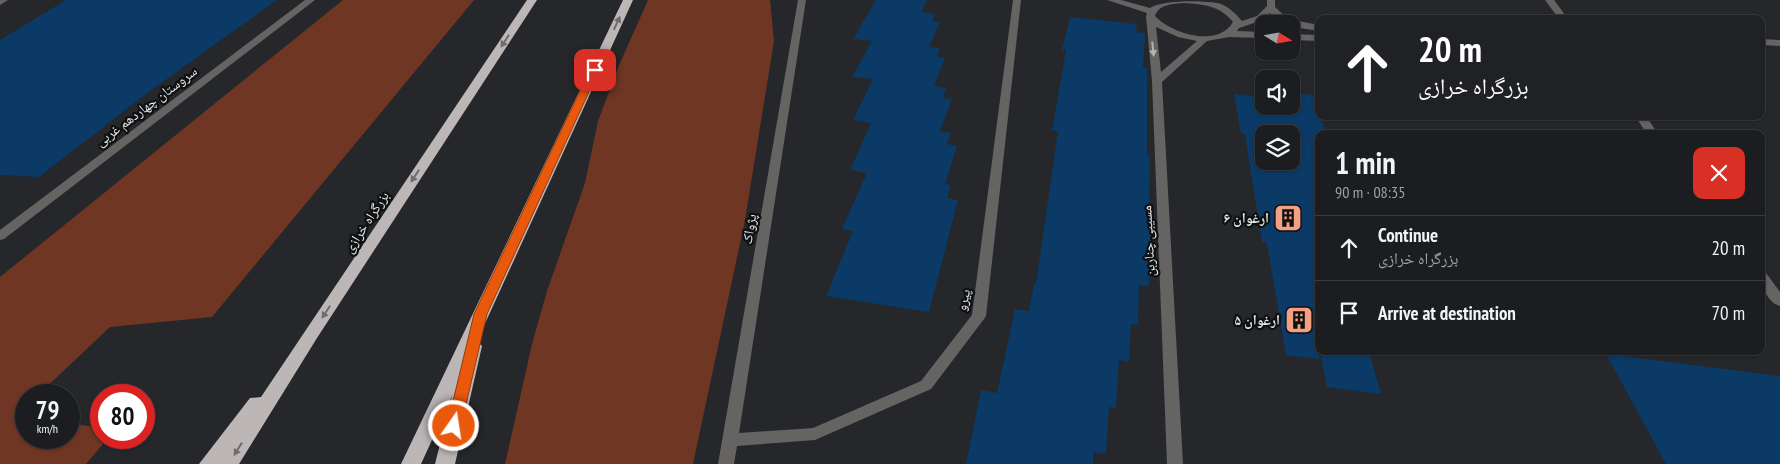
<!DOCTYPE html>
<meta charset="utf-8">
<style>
body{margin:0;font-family:"PT Sans Narrow","Noto Naskh Arabic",sans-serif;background:#252629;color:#f1f3f6;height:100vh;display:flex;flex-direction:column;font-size:19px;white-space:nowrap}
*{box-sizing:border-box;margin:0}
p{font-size:16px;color:#a0a2a5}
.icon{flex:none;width:28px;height:28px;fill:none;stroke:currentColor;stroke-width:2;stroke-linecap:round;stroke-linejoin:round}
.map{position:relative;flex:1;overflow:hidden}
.drawer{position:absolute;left:1315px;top:130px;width:450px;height:225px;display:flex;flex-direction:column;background:#1c1d20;border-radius:10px;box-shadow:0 1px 4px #0004,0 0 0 1px #3a3b3e}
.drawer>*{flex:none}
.top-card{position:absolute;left:1315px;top:15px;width:450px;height:105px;border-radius:10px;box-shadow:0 1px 4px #0004,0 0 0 1px #3a3b3e;background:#202124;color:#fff;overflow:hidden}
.needle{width:32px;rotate:101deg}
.fabs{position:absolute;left:1255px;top:15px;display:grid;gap:10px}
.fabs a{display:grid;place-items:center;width:45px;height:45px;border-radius:10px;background:#1c1d20;box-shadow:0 1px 4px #0004,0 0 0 1px #3a3b3e;font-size:25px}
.speed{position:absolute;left:15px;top:384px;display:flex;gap:10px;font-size:25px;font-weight:700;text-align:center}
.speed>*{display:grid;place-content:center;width:65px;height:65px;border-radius:50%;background:#1c1d20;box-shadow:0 1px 4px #0004,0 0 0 1px #3a3b3e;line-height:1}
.speed small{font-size:12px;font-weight:400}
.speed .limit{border:8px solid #d22;background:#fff;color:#111}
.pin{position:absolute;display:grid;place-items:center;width:42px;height:42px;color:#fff;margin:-21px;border-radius:10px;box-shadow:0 2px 8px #0006}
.me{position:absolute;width:55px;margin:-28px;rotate:13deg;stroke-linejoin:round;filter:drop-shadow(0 0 4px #0008)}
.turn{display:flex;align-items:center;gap:18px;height:105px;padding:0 20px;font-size:22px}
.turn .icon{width:65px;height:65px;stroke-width:2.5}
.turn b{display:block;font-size:35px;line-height:42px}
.round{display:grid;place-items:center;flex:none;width:52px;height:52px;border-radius:10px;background:#252629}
.summary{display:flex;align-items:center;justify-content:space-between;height:85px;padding:0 20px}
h1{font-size:30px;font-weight:700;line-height:38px}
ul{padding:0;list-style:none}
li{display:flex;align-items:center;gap:15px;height:65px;padding:0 20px;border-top:1px solid #3a3b3e}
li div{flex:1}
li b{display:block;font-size:19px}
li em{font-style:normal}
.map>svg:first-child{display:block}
</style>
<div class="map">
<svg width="1780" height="464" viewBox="0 0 1780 464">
<rect width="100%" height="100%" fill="#25272a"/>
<g fill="#6f3623">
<path d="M 343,0 L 474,0 L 212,317 L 110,327 L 38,395 L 26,395 L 26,438 L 69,438 L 69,423 L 101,428 L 101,438 L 108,438 L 86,464 L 0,464 L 0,277 Z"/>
<path d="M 648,0 L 770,0 L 774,41 L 745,220 L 693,464 L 505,464 L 532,344 L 547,291 L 585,183 L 598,121 L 620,63 Z"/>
</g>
<g fill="#0a3a65" fill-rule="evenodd">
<path d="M 66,0 L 277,0 L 146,94 L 39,177 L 0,175 L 0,40 Z"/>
<path d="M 876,0 L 927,0 L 921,12 L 935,14 L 932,22 L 940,22 L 929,47 L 940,48 L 937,57 L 945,58 L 934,86 L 946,88 L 943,98 L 952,99 L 940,131 L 951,133 L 947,144 L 957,146 L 945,184 L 951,185 L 947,198 L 958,200 L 929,312 L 826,296 L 853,231 L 842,229 L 867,173 L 850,170 L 871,123 L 853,120 L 873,79 L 852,77 L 872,41 L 853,39 Z"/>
<path d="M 1070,17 L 1137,24 L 1136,32 L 1145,33 L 1143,68 L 1147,68 L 1147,156 L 1150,156 L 1149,209 L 1152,210 L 1149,286 L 1139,285 L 1138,325 L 1131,324 L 1129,362 L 1119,360 L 1116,408 L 1109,407 L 1106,454 L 1093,452 L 1093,464 L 966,464 L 981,390 L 997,393 L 1015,309 L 1029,311 L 1034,284 L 1036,284 L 1058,131 L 1052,131 L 1066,50 L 1062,50 Z"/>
<path d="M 1258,90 L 1264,90 L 1264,106 L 1291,106 L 1291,93 L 1315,95 L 1319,116 L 1321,116 L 1326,134 L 1319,134 L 1319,359 L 1286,355 L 1267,243 L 1262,242 L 1245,134 L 1241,134 L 1234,94 L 1260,97 ZM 1264,134 L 1291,134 L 1291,161 L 1264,161 Z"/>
<path d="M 1320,351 L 1369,351 L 1381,394 L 1327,387 Z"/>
<path d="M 1606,354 L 1780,376 L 1780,464 L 1666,464 Z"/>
</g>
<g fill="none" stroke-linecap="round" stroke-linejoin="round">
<g fill="#656463" fill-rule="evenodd">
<path d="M 0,0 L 8,0 L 0,5 Z"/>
<path d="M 305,0 L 315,0 L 4,239 L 0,240 L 0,230 Z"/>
<path d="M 798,0 L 806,0 L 739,433 L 813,428 L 921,381 L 972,315 L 1013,0 L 1021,0 L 986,316 L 984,319 L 931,389 L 815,440 L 737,446 L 734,464 L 718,464 Z"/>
<path d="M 1107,0 L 1121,0 L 1150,8 C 1163,0 1205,0 1221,4 C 1230,8 1236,14 1242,21 L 1257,16 L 1267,6 L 1267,0 L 1275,0 L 1275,7 L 1288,19 L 1319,25 L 1319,31 L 1294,27 L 1291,26 L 1291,24 L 1282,23 L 1270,13 L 1263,20 L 1239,28 L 1237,31 L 1264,32 L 1264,38 L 1229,37 L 1207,41 L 1162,82 L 1183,464 L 1167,464 L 1152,81 L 1146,16 L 1147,13 ZM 1184,3 C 1203,4 1221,6 1233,22 C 1218,48 1172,34 1155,16 C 1159,4 1173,4 1184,3 ZM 1156,27 L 1178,37 L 1197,41 L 1161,72 Z"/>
<path d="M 1545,0 L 1554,0 L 1568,19 L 1559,19 Z"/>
<path d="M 1291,34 L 1319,35 L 1319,41 L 1291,40 Z"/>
<path d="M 1761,39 L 1780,40 L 1780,46 L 1761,45 Z"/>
<path d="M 1635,116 L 1646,116 L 1658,134 L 1647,134 Z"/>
<path d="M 1761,272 L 1766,273 L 1780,292 L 1780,306 C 1766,302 1761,284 1761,272 Z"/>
</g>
<g fill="#bcb7b6" fill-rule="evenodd">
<path d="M 527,0 L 537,0 L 317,338 L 239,464 L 199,464 L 250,398 L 261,397 Z"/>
<path d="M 623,0 L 633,0 L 477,341 L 482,346 L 455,464 L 435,464 L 452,396 L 421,464 L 401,464 Z"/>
</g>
</g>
<defs><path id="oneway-solid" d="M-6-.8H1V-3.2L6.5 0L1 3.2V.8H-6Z" transform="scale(1.25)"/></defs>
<g fill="#6e6c6c">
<use href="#oneway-solid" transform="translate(617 23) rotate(-65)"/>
<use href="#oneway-solid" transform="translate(505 41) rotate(123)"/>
<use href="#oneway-solid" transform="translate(415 176) rotate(123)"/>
<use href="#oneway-solid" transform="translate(326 312) rotate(123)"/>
<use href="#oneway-solid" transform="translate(238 449) rotate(122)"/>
</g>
<use fill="#b2b3b3" href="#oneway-solid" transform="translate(1153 49) rotate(84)"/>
<path fill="#ea580c" stroke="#983908" d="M 595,67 L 599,70 L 487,314 L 461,426 L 459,430 L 449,430 L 447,426 L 474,314 L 590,70 Z"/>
<defs>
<symbol id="building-square" viewBox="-11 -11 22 22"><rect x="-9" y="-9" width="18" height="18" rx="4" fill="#f39f83" stroke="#0f1011"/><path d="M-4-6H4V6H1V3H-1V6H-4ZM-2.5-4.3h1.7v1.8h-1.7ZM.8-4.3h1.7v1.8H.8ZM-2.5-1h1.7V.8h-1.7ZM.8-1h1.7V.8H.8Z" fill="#111"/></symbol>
</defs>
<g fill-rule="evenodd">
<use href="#building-square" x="1272" y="202" width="32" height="32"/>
<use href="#building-square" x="1283" y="304" width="32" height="32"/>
</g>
<g text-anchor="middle" stroke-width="4.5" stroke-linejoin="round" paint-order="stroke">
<g font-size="14" fill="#e5e7e9" stroke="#0f1011">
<text transform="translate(146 106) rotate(-37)" y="5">سروستان چهاردهم غربی</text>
<text transform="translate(366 222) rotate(-57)" y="5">بزرگراه خرازی</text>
<text transform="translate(749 229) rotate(-81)" y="5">پژواک</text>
<text transform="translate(1148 241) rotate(-93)" y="5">مسیبی چناربن</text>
<text transform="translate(963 300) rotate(-78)" y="5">پیرو</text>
</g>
<g font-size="14" font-weight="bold" fill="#e5e7e9" stroke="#0f1011" text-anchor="end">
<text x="1269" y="223">ارغوان ۶</text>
<text x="1280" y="325">ارغوان ۵</text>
</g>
</g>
</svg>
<div class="fabs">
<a><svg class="needle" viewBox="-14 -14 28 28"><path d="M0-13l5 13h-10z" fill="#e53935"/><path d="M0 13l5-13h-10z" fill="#a0a2a5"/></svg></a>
<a><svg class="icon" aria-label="sound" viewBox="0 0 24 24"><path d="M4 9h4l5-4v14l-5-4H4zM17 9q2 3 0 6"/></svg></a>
<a><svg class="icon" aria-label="layers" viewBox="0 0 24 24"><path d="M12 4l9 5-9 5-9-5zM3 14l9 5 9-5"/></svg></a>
</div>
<div class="speed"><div>79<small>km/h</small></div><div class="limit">80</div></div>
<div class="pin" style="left:595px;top:70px;background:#d93025"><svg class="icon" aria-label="arrive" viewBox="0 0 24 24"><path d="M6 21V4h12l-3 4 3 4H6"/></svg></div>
<svg class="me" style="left:454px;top:426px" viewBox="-20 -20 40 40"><circle r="17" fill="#ea580c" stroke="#fff" stroke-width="3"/><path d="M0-11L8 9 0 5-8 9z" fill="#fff"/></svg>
<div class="top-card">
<div class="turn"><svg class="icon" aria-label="ahead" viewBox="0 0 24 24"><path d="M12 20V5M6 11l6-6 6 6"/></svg><div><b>20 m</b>بزرگراه خرازی</div></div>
</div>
<section class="drawer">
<div class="summary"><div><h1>1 min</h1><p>90 m · 08:35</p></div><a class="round" style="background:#d93025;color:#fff"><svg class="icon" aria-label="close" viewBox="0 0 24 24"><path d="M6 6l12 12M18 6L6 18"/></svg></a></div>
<ul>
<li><svg class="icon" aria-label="ahead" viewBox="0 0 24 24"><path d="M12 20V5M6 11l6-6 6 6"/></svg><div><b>Continue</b><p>بزرگراه خرازی</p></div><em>20 m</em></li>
<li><svg class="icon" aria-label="arrive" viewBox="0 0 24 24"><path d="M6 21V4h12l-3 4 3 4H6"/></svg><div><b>Arrive at destination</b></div><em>70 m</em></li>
</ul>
</section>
</div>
